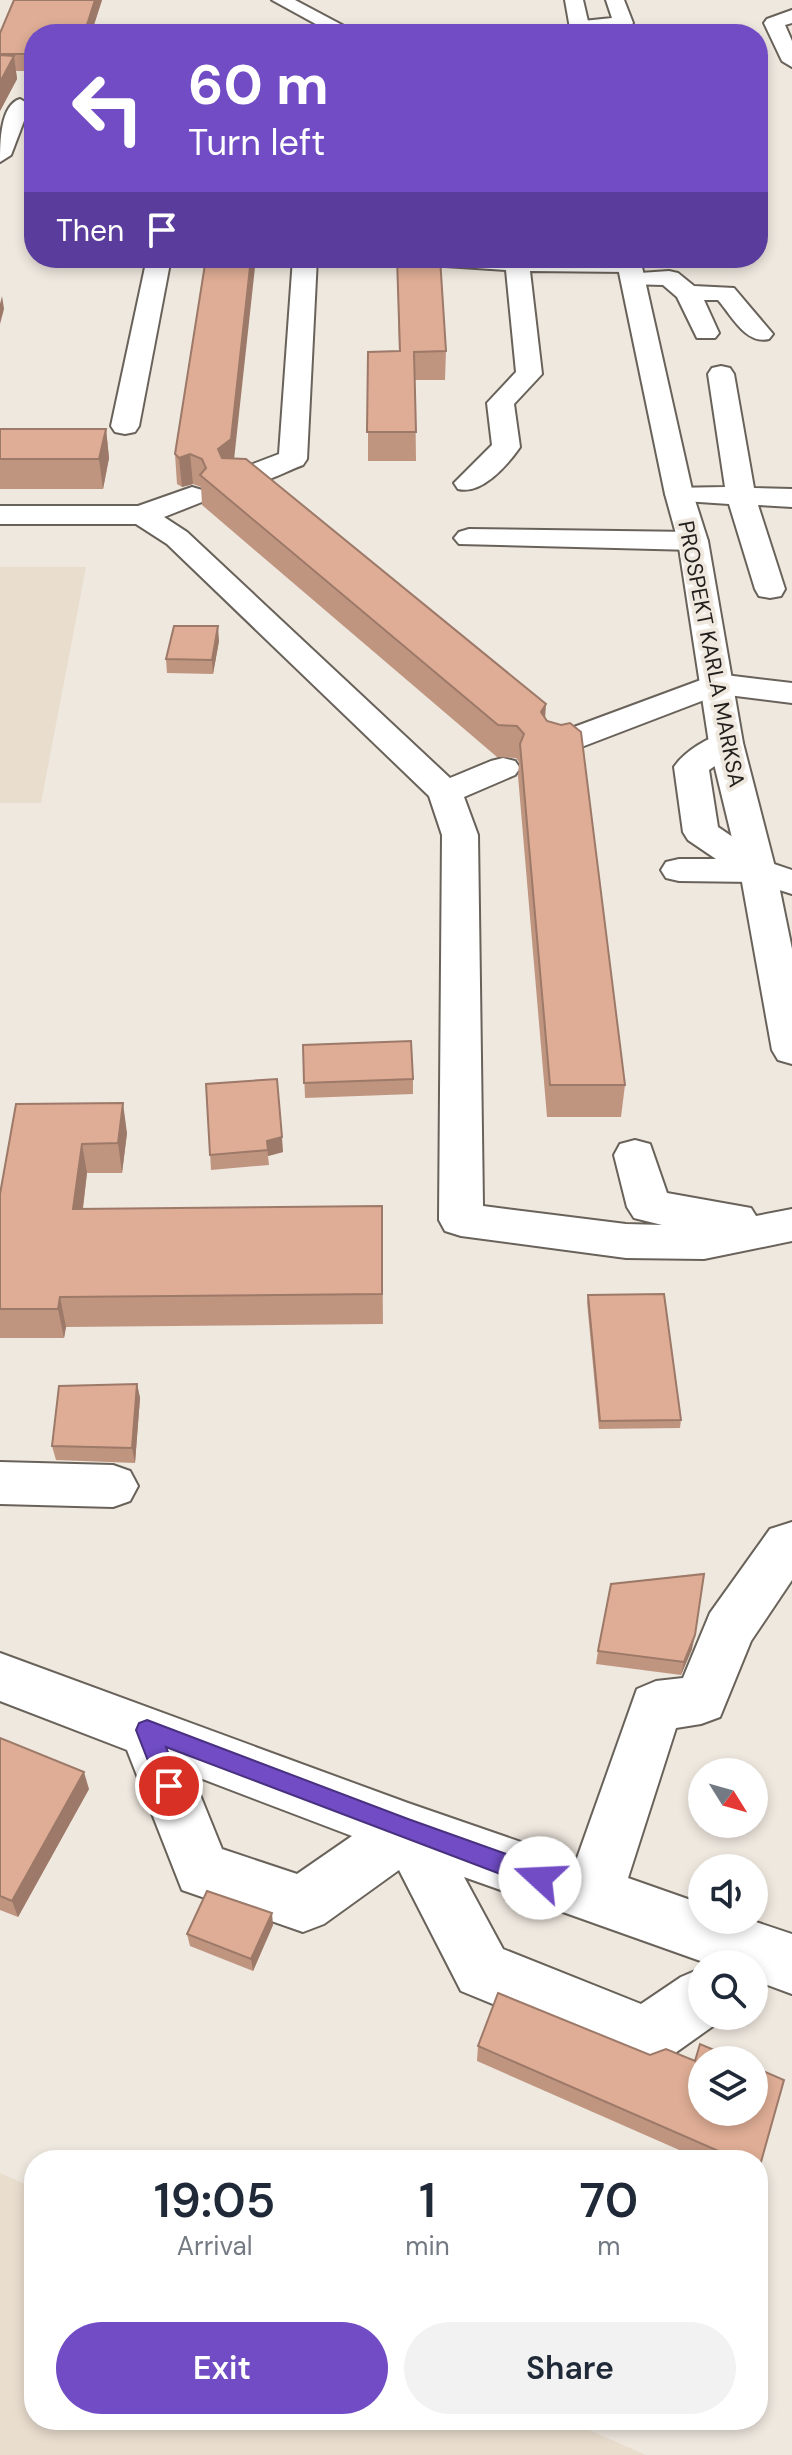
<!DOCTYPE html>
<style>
body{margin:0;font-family:"DM Sans",sans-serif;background:#f2f2f3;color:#1f2937;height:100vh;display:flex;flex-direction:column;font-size:30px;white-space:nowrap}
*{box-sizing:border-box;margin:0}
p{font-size:26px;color:#747a83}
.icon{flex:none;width:44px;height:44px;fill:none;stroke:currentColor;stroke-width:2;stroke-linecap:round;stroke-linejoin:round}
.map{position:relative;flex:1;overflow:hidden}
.panel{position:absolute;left:24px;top:2150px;width:744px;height:280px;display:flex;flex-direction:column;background:#fff;border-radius:32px;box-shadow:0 4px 12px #0003}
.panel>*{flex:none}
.top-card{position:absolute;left:24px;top:24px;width:744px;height:244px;border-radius:32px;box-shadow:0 4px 12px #0003;background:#714cc5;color:#fff;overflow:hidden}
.needle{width:52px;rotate:127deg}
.buttons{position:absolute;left:688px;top:1758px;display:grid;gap:16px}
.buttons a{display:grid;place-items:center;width:80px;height:80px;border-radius:50%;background:#fff;box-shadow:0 4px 12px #0003;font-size:40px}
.pin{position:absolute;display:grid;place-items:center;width:68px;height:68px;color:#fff;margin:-34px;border:4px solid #fff;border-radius:50%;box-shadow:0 2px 8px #0007}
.me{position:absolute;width:88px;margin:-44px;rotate:290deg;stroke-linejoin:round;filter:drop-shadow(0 0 6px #0008)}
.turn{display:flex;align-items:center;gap:28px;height:168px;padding:0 32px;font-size:36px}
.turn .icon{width:104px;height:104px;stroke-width:2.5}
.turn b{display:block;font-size:56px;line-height:68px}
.then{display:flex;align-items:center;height:76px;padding:0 32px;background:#0003;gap:16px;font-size:30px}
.eta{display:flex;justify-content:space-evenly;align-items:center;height:136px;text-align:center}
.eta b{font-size:48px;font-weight:600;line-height:56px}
.primary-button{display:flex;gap:16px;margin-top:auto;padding:16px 32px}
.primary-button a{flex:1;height:92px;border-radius:48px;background:#714cc5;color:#fff;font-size:32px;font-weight:600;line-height:92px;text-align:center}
.primary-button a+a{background:#f2f2f3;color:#1f2937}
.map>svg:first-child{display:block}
</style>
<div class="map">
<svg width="792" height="2455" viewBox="0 0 792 2455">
<rect width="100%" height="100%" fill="#efe8df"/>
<g fill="#e9ddce">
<path d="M 0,567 L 86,567 L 41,803 L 0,803 Z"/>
<path d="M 0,2173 L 34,2188 L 34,2420 L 566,2420 L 646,2455 L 0,2455 Z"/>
</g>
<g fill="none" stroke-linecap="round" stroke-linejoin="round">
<defs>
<g id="minor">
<path d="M 272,0 L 295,0 L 359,34 L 334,34 Z"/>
<path d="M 606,0 L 624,0 L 633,23 L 630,27 L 573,30 L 570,26 L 573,22 L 612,18 Z"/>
<path d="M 792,10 L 792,23 L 785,25 L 792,41 L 792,67 L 782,61 L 764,23 L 767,19 Z"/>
<path d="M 20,99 L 30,105 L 11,155 L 0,162 C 0,143 0,105 20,99 Z"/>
<path d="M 147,258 L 171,258 L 139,426 L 135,432 L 125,434 L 115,432 L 111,426 Z"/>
<path d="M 293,258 L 317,258 L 307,459 L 303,465 C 281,473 250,492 227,486 L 223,480 L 227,474 L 279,454 Z"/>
<path d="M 418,258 L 630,258 L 637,260 L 641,265 L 637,270 L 629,272 L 530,271 L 542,374 L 514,404 L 520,447 C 507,466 481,495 458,489 L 454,483 L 492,445 L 487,403 L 516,372 L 506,270 L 430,265 L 422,263 Z"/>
<path d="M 669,271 L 678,273 L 694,286 L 734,288 L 773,334 L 769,339 C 746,345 732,316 718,300 L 704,300 L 719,333 L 715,338 L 697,338 L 677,297 L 663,285 L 625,284 L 622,279 L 625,274 Z"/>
<path d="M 721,366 L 730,368 L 734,374 L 754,488 L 792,489 L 792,507 L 758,505 L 785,589 L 781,596 L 770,598 L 759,596 L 755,589 L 729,504 L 669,500 L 665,494 L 669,488 L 725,487 L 708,374 L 712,368 Z"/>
<path d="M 192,487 L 202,490 L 206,496 L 202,502 L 164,517 L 187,532 L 450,778 L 491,761 L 503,758 L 515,761 L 520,768 L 515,775 L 464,797 L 478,835 L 483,1206 L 626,1224 L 662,1225 L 634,1218 L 627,1207 L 614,1155 L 620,1144 L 635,1140 L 650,1144 L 667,1193 L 751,1208 L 756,1216 L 792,1209 L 792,1241 L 704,1259 L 626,1258 L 461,1236 L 445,1231 L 439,1220 L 442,835 L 429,796 L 167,544 L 136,524 L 0,524 L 0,506 L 138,506 Z"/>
<path d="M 469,529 L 693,532 L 704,535 L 708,541 L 704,547 L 693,550 L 459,544 L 454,538 L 459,532 Z"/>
<path d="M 717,674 L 792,683 L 792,703 L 720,694 L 571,751 L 559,754 L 547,751 L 542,744 L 547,737 Z"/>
<path d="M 726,733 L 738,736 L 743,743 L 738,750 L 709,770 L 718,827 L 771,863 L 792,870 L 792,894 L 754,882 L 679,881 L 666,878 L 661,870 L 666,862 L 679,859 L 716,859 L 688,840 L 683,832 L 674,767 C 685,751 708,737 726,733 Z"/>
<path d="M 0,1462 L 113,1465 L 130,1471 L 138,1486 L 130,1501 L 113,1507 L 0,1504 Z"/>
<path d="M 792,1522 L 792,1580 L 751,1641 L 720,1717 L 701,1724 L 676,1728 L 628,1878 L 702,1904 L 702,1920 L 750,1920 L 792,1934 L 792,1994 L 754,1980 L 754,1964 L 709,1964 L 464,1877 L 503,1949 L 641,2004 L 681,1977 L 702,1968 L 702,2016 L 725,2016 L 723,2019 L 668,2058 L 647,2067 L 461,1991 L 399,1870 L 324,1924 L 303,1932 L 182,1890 L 127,1750 L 0,1701 L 0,1653 L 408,1803 L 576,1861 L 637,1689 L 656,1681 L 683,1678 L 710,1613 L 770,1529 ZM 192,1775 L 352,1836 L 297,1874 L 222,1849 Z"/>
</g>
<g id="major">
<path d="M 565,0 L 583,0 L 591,34 L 571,34 Z"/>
<path d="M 616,258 L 640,258 L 693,494 L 708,541 L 743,743 L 776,871 L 792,949 L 792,1064 L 778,1060 L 772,1050 L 740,871 L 709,743 L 678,541 L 665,494 Z"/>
</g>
</defs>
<use href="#minor" stroke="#68625a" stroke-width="4"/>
<use href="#major" stroke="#68625a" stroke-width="4"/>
<use href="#minor" fill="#fff" fill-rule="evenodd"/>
<use href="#major" fill="#fff" fill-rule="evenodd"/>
</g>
<g fill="#c09580">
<path d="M 14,0 L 102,0 L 91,34 L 34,34 L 34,71 L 16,71 L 17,79 L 0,111 L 0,33 Z"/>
<path d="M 34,196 L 34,228 L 31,205 Z"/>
<path d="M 206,258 L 234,459 L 545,719 L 625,1085 L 621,1117 L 547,1117 L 518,776 L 519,762 L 516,758 L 497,757 L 202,505 L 201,487 L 193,484 L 182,487 L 177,484 L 175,454 Z"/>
<path d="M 397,258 L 446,351 L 445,380 L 415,380 L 416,461 L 368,461 L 368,352 L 399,351 Z"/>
<path d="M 0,429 L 106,429 L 109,458 L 103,489 L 0,489 Z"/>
<path d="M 219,641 L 213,674 L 167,673 L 166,659 Z"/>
<path d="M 303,1045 L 413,1079 L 413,1094 L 305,1098 Z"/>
<path d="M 206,1084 L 283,1152 L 268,1156 L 269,1165 L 211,1170 Z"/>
<path d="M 16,1104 L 127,1133 L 122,1173 L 87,1173 L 83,1209 L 382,1206 L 383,1324 L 66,1327 L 64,1338 L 0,1338 L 0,1194 Z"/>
<path d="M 588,1295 L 681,1420 L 680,1428 L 599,1429 L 587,1302 Z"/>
<path d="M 137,1384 L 140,1398 L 135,1463 L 56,1460 L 52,1446 Z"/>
<path d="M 692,1649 L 681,1675 L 596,1664 L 598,1651 Z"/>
<path d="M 0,1738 L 89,1789 L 18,1917 L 0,1910 Z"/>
<path d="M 273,1925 L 253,1971 L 190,1946 L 187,1934 Z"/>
<path d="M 478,2046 L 650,2055 L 695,2061 L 784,2080 L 758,2170 L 758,2160 L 702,2160 L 477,2061 Z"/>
</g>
<g fill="#9c7968">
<path d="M 95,0 L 102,0 L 91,34 L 84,34 Z"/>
<path d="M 14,56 L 17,79 L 0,111 L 0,82 Z"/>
<path d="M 251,258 L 256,258 L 233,469 L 220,478 L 218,449 Z"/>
<path d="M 2,296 L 4,309 L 0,324 L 0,304 Z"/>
<path d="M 106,429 L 109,458 L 103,489 L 99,459 Z"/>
<path d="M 190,454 L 193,484 L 182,487 L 179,458 Z"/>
<path d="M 218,626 L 219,641 L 213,674 L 212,660 Z"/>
<path d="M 546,704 L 544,736 L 541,712 Z"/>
<path d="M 123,1103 L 127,1133 L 122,1173 L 118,1143 Z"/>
<path d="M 282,1137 L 283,1152 L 268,1156 L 267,1141 Z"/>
<path d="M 82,1144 L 87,1173 L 79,1238 L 73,1209 Z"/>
<path d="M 60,1297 L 66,1327 L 64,1338 L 58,1309 Z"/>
<path d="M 137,1384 L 140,1398 L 135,1463 L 132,1448 Z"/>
<path d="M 695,1635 L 692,1649 L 681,1675 L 684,1662 Z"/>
<path d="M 84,1772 L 89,1789 L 18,1917 L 12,1901 Z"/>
<path d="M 272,1913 L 273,1925 L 253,1971 L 251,1959 Z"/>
</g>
<g fill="#dfad95" stroke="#9c7968" stroke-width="2">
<path d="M 14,0 L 95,0 L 84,34 L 34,34 L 34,54 L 0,54 L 0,33 Z"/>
<path d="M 0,55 L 14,56 L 0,82 Z"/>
<path d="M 206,258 L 251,258 L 231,439 L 218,449 L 222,458 L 246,459 L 546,704 L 541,712 L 547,721 L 561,725 L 570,723 L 581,732 L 625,1085 L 550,1085 L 520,744 L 524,734 L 517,726 L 498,725 L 200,475 L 206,468 L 202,459 L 190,454 L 179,458 L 175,454 Z"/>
<path d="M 397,258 L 440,258 L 446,351 L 414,352 L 416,432 L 367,432 L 368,352 L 400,351 Z"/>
<path d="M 0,429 L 106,429 L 99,459 L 0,459 Z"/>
<path d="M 174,626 L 218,626 L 212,660 L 166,659 Z"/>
<path d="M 411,1041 L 413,1079 L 304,1083 L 303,1045 Z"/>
<path d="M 277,1079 L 282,1137 L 267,1141 L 268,1150 L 210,1155 L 206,1084 Z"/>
<path d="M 123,1103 L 118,1143 L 82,1144 L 73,1209 L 382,1206 L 382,1294 L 60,1297 L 58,1309 L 0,1309 L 0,1194 L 16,1104 Z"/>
<path d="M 664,1294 L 681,1420 L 600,1421 L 588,1295 Z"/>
<path d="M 137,1384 L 132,1448 L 52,1446 L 59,1386 Z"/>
<path d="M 704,1574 L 695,1635 L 684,1662 L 598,1651 L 611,1584 Z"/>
<path d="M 0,1738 L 84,1772 L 12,1901 L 0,1896 Z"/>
<path d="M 207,1891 L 272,1913 L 251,1959 L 187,1934 Z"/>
<path d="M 498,1993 L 650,2055 L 666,2049 L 695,2061 L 700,2044 L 738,2060 L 702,2060 L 702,2112 L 754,2112 L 754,2067 L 784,2080 L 759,2169 L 758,2160 L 739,2160 L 478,2046 Z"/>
</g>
<path fill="#714cc5" stroke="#493180" stroke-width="2" d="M 147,1720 L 408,1819 L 540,1866 L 549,1869 L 552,1878 L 549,1886 L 540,1889 L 166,1747 L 181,1786 L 177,1794 L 169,1797 L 161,1794 L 136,1730 L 139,1723 Z"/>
<g text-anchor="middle" stroke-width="8" stroke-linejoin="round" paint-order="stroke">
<g font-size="22" fill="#211e1b" stroke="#efe8df">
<text transform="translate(712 654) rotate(79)" y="8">PROSPEKT KARLA MARKSA</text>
</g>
</g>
</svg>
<div class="buttons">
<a><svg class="needle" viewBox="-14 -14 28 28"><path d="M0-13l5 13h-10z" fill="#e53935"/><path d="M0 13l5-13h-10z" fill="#747a83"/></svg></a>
<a><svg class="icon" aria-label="sound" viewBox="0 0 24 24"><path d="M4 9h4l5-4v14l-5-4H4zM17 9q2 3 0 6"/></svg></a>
<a><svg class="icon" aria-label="search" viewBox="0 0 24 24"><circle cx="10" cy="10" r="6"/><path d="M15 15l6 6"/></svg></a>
<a><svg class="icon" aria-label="layers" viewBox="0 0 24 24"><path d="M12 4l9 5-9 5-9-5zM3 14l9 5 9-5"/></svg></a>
</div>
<div class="pin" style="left:169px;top:1786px;background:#d93025"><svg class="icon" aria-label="arrive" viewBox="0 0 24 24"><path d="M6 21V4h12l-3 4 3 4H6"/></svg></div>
<svg class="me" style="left:540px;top:1878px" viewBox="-20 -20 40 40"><circle r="19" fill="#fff"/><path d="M0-13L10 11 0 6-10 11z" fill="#714cc5"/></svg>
<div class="top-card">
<div class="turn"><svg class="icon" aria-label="left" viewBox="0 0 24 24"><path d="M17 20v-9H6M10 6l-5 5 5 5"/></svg><div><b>60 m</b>Turn left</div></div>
<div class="then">Then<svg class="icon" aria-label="arrive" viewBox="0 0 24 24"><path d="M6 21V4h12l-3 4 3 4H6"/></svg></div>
</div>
<section class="panel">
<div class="eta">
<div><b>19:05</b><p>Arrival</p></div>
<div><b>1</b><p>min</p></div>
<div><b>70</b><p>m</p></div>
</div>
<div class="primary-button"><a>Exit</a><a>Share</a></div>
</section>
</div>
